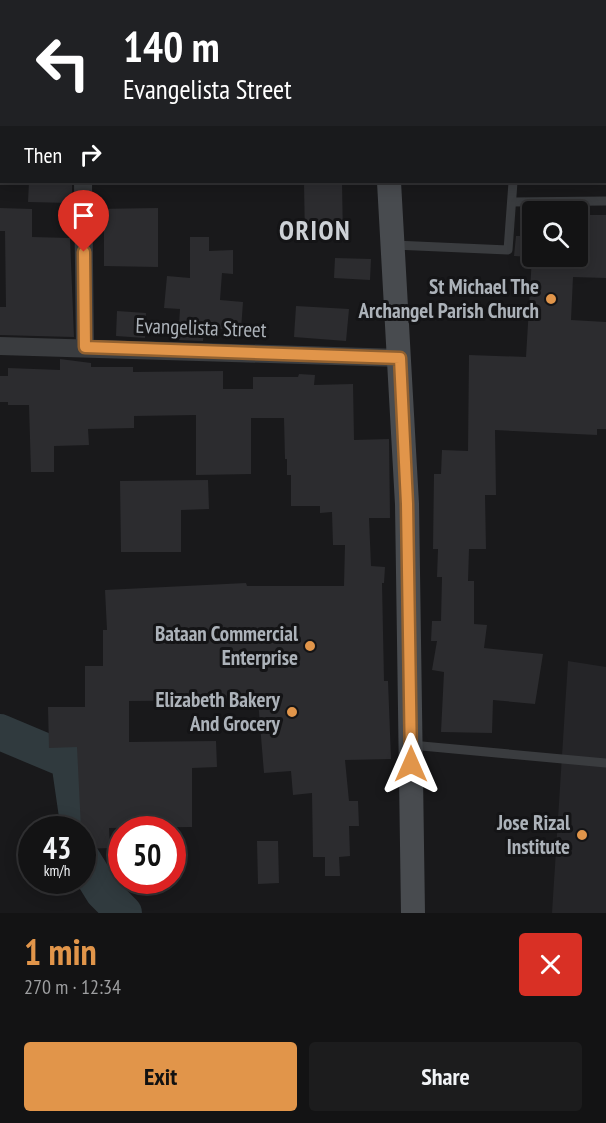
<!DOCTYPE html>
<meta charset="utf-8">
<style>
body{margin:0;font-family:"PT Sans Narrow",sans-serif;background:#1c1c1d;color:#f1f3f6;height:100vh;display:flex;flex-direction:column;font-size:22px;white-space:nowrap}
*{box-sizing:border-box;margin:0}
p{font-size:20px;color:#9d9ea0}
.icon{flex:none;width:33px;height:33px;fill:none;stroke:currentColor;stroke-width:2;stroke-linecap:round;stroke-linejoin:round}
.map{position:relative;height:913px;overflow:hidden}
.panel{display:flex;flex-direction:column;background:#131314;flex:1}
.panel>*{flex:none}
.guide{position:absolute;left:0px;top:0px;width:606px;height:183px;box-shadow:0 3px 15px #0003,0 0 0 2px #323234;background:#202124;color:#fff;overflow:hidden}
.buttons{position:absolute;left:522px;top:201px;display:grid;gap:12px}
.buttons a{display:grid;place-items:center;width:66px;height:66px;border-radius:6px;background:#131314;box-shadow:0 3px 15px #0003,0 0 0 2px #323234;font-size:30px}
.speed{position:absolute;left:18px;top:816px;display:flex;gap:12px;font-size:30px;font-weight:700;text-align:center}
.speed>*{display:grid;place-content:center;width:78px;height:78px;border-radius:50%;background:#131314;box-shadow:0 3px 15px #0003,0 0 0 2px #323234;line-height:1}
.speed small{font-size:15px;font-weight:400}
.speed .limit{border:9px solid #d22;background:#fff;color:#111}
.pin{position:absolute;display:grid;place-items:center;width:51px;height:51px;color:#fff;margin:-62px -26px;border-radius:50% 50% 50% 0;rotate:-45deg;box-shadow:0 0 6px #0007}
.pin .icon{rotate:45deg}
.me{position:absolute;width:66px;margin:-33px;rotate:0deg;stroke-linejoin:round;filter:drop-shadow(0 0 4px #0008)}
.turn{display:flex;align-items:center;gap:21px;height:126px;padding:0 24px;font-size:27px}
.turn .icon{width:78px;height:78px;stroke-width:2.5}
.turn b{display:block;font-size:42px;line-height:51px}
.then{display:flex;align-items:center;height:57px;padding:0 24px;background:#0003;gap:12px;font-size:22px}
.round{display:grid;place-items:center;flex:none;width:63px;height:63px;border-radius:6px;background:#1c1c1d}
.head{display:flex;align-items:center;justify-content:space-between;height:102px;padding:0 24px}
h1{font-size:36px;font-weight:700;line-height:45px;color:#e1954a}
.cta{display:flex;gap:12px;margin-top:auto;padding:12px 24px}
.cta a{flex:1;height:69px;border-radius:6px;background:#e1954a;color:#111;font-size:24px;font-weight:700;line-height:69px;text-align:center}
.cta a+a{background:#1c1c1d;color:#f1f3f6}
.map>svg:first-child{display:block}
</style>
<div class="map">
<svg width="606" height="913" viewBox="0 0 606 913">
<rect width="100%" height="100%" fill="#19191b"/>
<path fill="#252528" d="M 568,661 L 606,667 L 606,913 L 552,913 Z"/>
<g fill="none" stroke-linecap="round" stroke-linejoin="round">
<g stroke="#303a3e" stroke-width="36">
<path d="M 0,732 L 69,761 L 79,830"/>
<path d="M 82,858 L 103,892 L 124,913"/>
</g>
</g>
<g fill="#2c2c2f">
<path d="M 29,182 L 72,183 L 72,203 L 28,202 Z"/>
<path d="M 304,182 L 342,182 L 343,239 L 305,240 Z"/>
<path d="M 0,208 L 32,209 L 32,237 L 70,238 L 74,337 L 0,335 L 0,307 L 6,307 L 5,231 L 0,231 Z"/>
<path d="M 158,208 L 158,267 L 104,266 L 104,230 L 95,230 L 95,209 Z"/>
<path d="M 590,215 L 606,215 L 606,278 L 573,277 L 571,320 L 606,322 L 606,429 L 597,429 L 597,435 L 495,430 L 496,495 L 485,495 L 486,549 L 469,549 L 468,581 L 474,581 L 474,624 L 487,625 L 484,648 L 543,654 L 535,704 L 493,700 L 492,733 L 441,732 L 444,672 L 432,670 L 437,641 L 431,641 L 432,621 L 441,621 L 442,577 L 437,577 L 438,549 L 433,549 L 434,474 L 441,474 L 442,450 L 468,451 L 469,355 L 526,357 L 532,257 L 514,256 L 516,236 L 532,236 L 532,256 L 578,256 L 578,227 L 589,228 Z"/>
<path d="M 190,237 L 209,237 L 209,251 L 233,250 L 233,274 L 222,273 L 220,300 L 243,302 L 241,330 L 204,328 L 203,341 L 178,340 L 180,309 L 164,308 L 167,276 L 190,278 Z"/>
<path d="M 335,258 L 371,259 L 370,280 L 334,278 Z"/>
<path d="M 296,306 L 349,309 L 346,341 L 294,337 Z"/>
<path d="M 117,311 L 146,313 L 145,338 L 116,336 Z"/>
<path d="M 60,359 L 91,363 L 91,367 L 133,367 L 133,372 L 223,371 L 223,389 L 253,389 L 253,377 L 298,377 L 299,374 L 315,375 L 314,385 L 353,384 L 354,440 L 389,439 L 390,518 L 369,518 L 371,566 L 385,567 L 384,583 L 382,583 L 384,681 L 388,681 L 391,759 L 345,760 L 349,801 L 358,801 L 359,826 L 349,826 L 350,856 L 339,857 L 340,876 L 325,876 L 325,857 L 313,857 L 312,793 L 293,795 L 291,771 L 264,773 L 258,700 L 129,701 L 129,742 L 216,741 L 217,767 L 192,768 L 192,827 L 109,828 L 110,848 L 82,849 L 77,747 L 49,748 L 48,707 L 85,707 L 85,666 L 103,666 L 103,630 L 107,630 L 105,590 L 246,583 L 247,586 L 344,586 L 345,545 L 333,545 L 332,512 L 320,513 L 320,506 L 291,506 L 291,475 L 287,475 L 287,459 L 285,459 L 284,418 L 251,418 L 251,474 L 196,475 L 196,415 L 134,416 L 134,428 L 88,429 L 89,445 L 54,446 L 54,472 L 31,472 L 29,405 L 8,405 L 8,402 L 0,402 L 0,376 L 8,376 L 8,368 L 60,370 Z"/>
<path d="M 208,480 L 209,509 L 181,510 L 181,552 L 121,552 L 120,481 Z"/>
<path d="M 257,841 L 278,841 L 279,883 L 258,884 Z"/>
</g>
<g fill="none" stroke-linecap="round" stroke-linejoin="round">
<g stroke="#3a3c3f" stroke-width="9">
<path d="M 512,202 L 606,201"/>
<path d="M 394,245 L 508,250 L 513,182"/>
<path d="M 411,745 L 606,763"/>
</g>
<g stroke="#3a3c3f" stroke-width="18">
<path d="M 76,0 L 76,2"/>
<path d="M 604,70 L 606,70"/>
<path d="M 0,74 L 2,74"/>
<path d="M 83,182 L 85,347"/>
<path d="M 0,346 L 400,358"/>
</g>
<g stroke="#484b4f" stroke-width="24">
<path d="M 348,0 L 349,2"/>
<path d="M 389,182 L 407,504 L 413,913"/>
</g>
</g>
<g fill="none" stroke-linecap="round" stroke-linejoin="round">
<defs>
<path id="route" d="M 84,252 L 85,347 L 400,358 L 407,504 L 411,764"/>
</defs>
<use href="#route" stroke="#926130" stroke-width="15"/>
<use href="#route" stroke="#e1954a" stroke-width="10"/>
</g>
<g fill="#e1954a" stroke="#141416" stroke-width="2">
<circle cx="551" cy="299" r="6"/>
<circle cx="310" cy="646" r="6"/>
<circle cx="292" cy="712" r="6"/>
<circle cx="582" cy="835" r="6"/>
</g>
<g text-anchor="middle" stroke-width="6" stroke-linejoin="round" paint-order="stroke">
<g font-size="21" font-weight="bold" fill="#acb2b9" stroke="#141416" text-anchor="end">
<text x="539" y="294">St Michael The<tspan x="539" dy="24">Archangel Parish Church</tspan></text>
<text x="298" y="641">Bataan Commercial<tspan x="298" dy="24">Enterprise</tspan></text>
<text x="280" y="707">Elizabeth Bakery<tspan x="280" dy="24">And Grocery</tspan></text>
<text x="570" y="830">Jose Rizal<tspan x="570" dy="24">Institute</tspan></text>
</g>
<g font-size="21" fill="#acb2b9" stroke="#141416">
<text transform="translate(201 328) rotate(2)" y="7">Evangelista Street</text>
</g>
<g font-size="27" font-weight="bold" letter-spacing="1.5" fill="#cdd1d6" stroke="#141416">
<text x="315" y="240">ORION</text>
</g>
</g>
</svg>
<div class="buttons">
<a><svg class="icon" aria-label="search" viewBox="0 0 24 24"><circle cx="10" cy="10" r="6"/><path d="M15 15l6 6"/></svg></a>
</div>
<div class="speed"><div>43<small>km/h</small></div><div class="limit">50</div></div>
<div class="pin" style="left:84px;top:252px;background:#d93025"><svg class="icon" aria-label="arrive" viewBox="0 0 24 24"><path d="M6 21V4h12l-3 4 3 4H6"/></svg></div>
<svg class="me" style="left:411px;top:764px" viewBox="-20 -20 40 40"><path d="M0-17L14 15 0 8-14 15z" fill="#e1954a" stroke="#fff" stroke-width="4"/></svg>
<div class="guide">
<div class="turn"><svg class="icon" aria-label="left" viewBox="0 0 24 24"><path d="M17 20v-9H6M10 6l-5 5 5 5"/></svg><div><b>140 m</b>Evangelista Street</div></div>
<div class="then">Then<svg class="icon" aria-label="right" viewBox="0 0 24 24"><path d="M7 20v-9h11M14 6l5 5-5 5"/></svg></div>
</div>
</div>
<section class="panel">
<div class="head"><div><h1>1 min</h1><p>270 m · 12:34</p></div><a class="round" style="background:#d93025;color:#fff"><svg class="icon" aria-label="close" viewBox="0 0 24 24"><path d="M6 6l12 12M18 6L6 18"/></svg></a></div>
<div class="cta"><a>Exit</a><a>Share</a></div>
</section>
